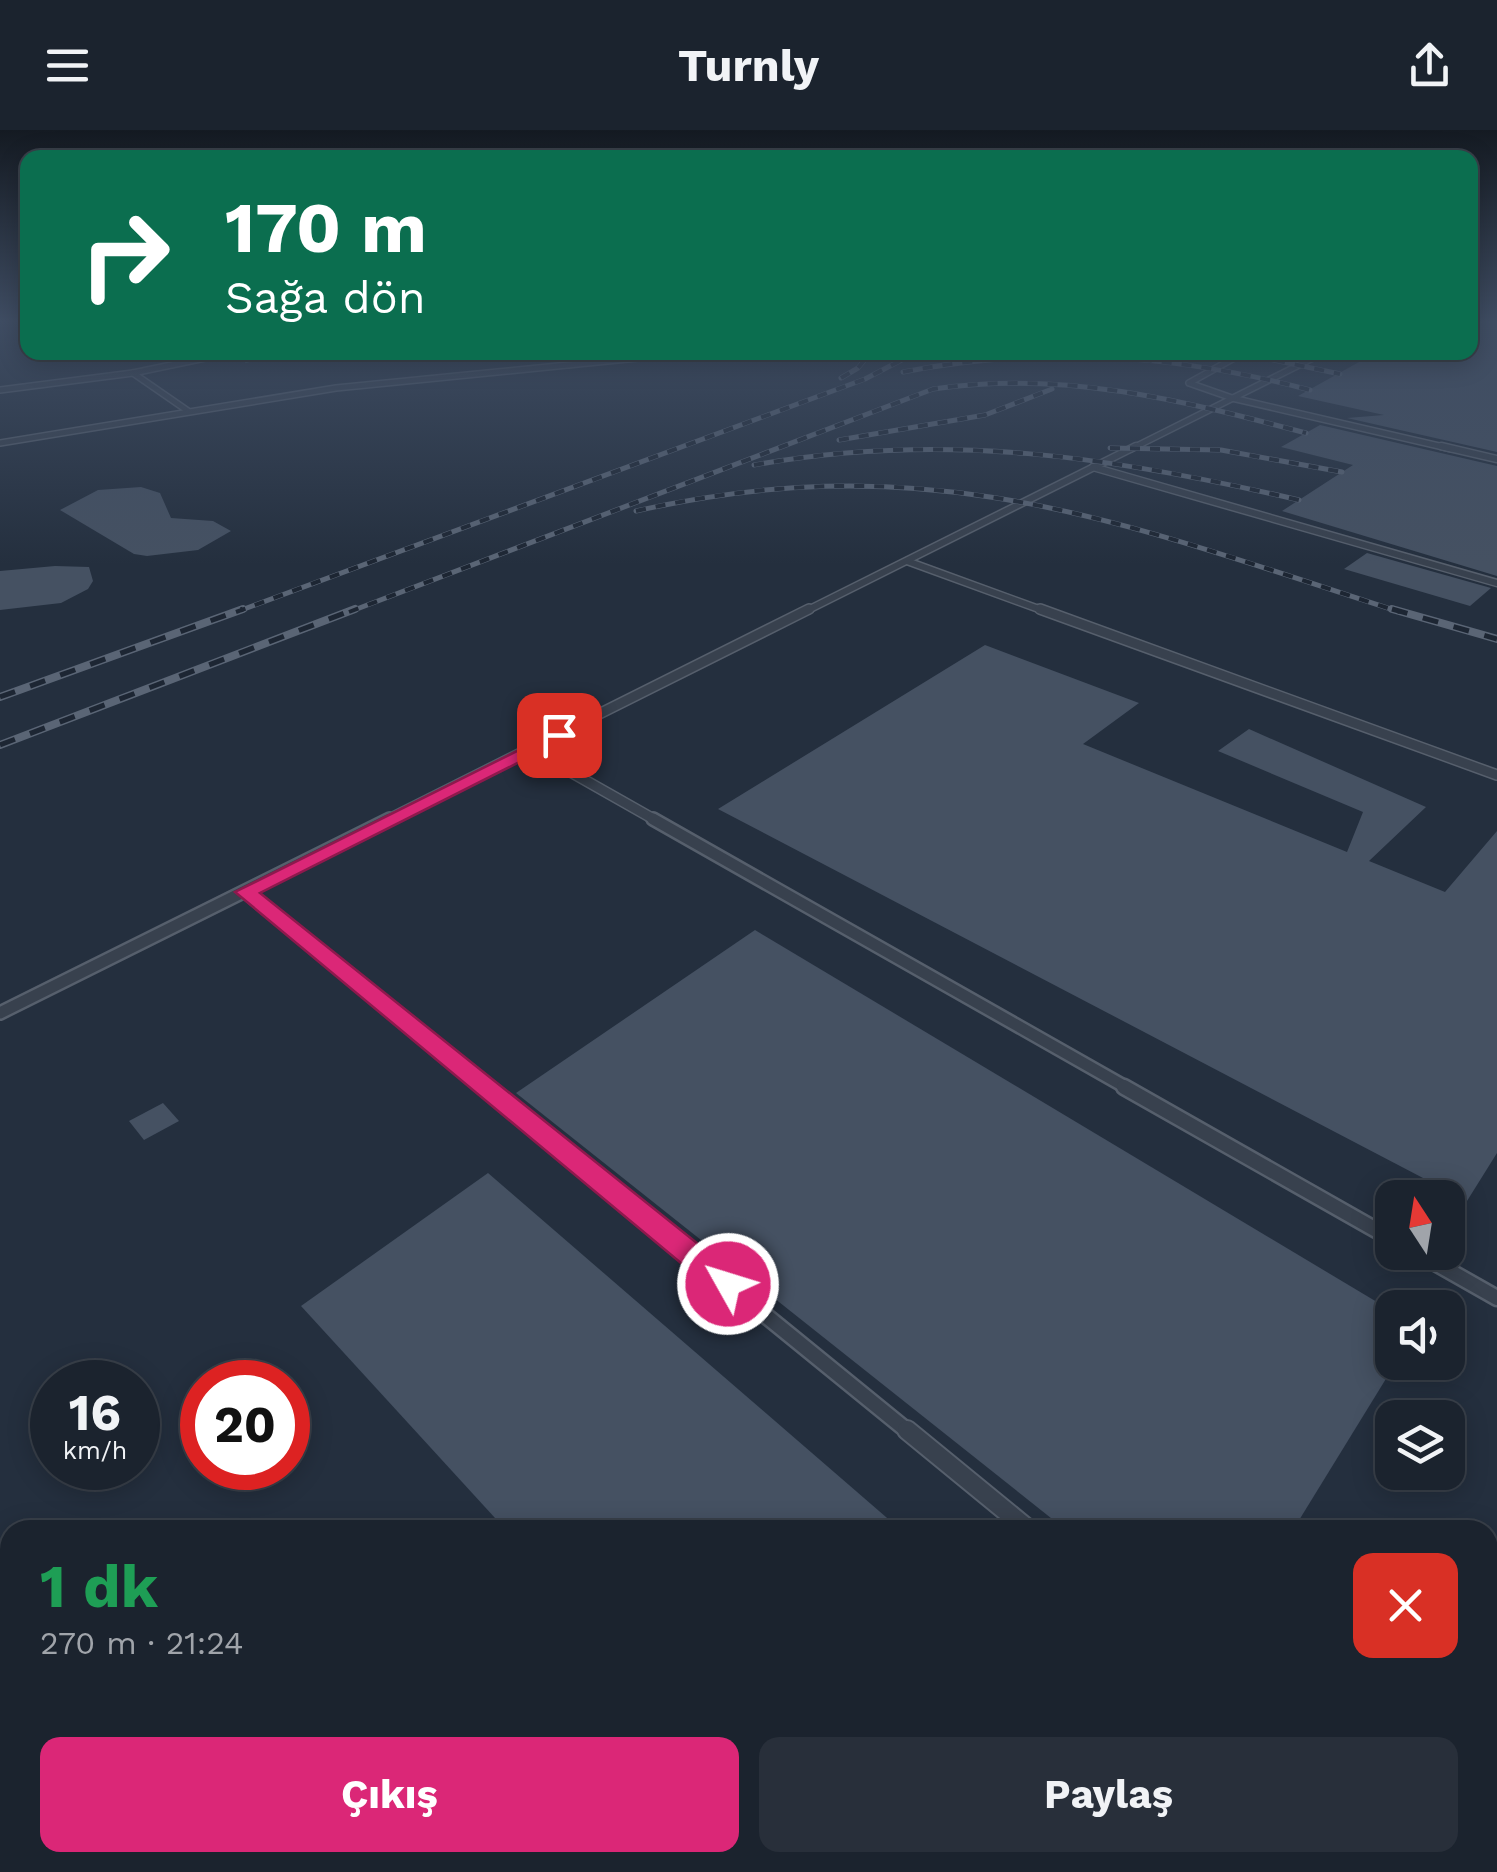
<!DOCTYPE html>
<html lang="tr">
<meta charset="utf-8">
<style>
body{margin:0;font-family:"Work Sans",sans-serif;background:#282f3a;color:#f1f3f6;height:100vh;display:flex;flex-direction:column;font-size:38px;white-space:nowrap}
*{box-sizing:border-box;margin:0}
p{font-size:32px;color:#a0a4aa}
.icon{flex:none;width:55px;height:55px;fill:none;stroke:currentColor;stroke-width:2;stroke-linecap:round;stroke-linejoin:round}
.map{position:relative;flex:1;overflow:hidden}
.panel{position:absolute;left:0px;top:1390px;width:1498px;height:352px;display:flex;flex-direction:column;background:#1b232e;border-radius:30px 30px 0 0;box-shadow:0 5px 25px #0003,0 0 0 2px #39404a}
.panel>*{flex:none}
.banner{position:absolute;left:20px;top:20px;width:1458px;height:210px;border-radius:20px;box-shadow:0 5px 25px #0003,0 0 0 2px #39404a;background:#0b6e4f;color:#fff;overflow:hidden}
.needle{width:65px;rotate:348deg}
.fabs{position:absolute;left:1375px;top:1050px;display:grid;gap:20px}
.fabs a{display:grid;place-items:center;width:90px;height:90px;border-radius:20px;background:#1b232e;box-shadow:0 5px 25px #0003,0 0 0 2px #39404a;font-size:50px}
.speed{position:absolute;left:30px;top:1230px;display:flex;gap:20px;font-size:50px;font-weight:700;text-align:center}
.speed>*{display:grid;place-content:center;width:130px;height:130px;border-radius:50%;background:#1b232e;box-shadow:0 5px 25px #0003,0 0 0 2px #39404a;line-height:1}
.speed small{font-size:25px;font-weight:400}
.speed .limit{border:15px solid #d22;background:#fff;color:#111}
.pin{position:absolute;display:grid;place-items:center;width:85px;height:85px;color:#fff;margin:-42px;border-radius:20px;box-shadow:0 5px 15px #0006}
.me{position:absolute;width:110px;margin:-55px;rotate:309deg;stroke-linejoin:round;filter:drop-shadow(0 0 8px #0008)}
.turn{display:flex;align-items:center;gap:35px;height:210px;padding:0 40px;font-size:45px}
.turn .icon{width:130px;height:130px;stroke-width:2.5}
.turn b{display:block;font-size:70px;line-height:85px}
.round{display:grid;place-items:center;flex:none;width:105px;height:105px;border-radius:20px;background:#282f3a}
.summary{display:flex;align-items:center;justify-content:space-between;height:170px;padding:0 40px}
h1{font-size:60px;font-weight:700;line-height:75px;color:#1e9e55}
.action{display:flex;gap:20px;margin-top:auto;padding:20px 40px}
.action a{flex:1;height:115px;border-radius:20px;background:#db2777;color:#fff;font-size:40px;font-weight:700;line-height:115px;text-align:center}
.action a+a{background:#282f3a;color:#f1f3f6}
header{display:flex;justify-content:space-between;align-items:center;height:130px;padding:0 40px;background:#1b232e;font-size:45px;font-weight:700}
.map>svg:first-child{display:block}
</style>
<header><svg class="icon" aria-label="menu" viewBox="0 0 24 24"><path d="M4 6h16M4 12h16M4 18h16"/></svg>Turnly<svg class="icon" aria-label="share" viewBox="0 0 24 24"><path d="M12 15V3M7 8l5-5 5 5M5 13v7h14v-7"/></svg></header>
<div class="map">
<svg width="1497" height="1742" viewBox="0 0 1497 1742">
<rect width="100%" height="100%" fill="#242f3e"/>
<g fill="#455162">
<path d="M 1470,190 L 1497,190 L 1497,322 L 1347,288 L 1384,285 L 1298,266 L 1377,222 L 1470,222 Z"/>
<path d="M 1320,295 L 1497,336 L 1497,446 L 1282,381 L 1353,335 L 1281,317 Z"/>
<path d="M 141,357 L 160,363 L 171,388 L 213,391 L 231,401 L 198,420 L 147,426 L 134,424 L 60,380 L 98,360 Z"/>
<path d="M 1367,423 L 1491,458 L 1470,476 L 1344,439 Z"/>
<path d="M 55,436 L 89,437 L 93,451 L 88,459 L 61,473 L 0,480 L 0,441 Z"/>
<path d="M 985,515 L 1139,573 L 1083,614 L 1347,722 L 1363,682 L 1218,621 L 1249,599 L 1426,677 L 1369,731 L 1445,762 L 1497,701 L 1497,1023 L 1467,1071 L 718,679 Z"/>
<path d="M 755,800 L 1392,1181 L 1392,1239 L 1293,1400 L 1066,1400 L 516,963 Z"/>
<path d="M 163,973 L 179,991 L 144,1010 L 129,991 Z"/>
<path d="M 488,1043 L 901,1400 L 506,1400 L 301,1176 Z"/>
</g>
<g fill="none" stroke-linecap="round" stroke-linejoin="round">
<defs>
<g id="service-far5">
<path d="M 1245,222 L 1189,253 L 1232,268 L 1452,319"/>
<path d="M 133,243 L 188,281"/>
<path d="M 0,260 L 133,243 L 234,222"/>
<path d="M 0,313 L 336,258 L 698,222"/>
<path d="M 1131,319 L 1325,222"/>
</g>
<g id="service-far4">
<path d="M 1441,316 L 1497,329"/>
<path d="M 1093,337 L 1497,453"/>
<path d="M 907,431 L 1047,482"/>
<path d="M 804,482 L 1136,316"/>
</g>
<g id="service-far3">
<path d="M 1040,479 L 1497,645"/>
<path d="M 530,619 L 657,691"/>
<path d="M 385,691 L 809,479"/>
</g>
<g id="service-far2">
<path d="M 653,689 L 1129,959"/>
<path d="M 246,762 L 488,959"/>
<path d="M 0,883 L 390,689"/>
</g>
<g id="service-far1">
<path d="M 485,957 L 910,1303"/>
<path d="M 1124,957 L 1392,1109"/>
<path d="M 1416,1122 L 1497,1168"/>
</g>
<g id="service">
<path d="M 907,1300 L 1029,1400"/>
<path d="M 1488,1655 L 1497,1657"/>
</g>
</defs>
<use href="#service-far5" stroke="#565f6c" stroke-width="8"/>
<use href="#service-far4" stroke="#565f6c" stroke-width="9"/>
<use href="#service-far3" stroke="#565f6c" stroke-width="12"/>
<use href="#service-far2" stroke="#565f6c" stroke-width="16"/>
<use href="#service-far1" stroke="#565f6c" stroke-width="19"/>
<use href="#service" stroke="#565f6c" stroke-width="22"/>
<path stroke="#44595c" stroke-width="2.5" stroke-dasharray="4 4" stroke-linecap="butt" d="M 245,232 L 281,222"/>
<use href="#service-far5" stroke="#38414e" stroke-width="5"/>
<use href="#service-far4" stroke="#38414e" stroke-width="6"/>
<use href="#service-far3" stroke="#38414e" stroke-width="9"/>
<use href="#service-far2" stroke="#38414e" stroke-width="11"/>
<use href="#service-far1" stroke="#38414e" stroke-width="14"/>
<use href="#service" stroke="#38414e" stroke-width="18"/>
<defs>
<g id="rail-far1">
<path d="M 1236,222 L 1340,244"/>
<path d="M 903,242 C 1042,215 1173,224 1310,260"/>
<path d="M 841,248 L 858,238 L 871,222"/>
<path d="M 839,310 L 985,285 L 1052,259"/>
<path d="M 1110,318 L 1221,320 L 1342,342"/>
<path d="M 754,335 C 944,301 1113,327 1299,370"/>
<path d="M 636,381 C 932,314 1124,393 1400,482"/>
<path d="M 236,482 L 865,249 L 917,222"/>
<path d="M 349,482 L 933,259 C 1063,240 1181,270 1306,303"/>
</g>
<g id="rail">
<path d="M 1392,479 L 1497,509"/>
<path d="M 0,567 L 243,479"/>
<path d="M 0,615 L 355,479"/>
</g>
</defs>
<use href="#rail-far1" stroke="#5a6575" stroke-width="5"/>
<use href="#rail" stroke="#5a6575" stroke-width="8"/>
<use href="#rail-far1" stroke="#1d2633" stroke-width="4" stroke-dasharray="10" stroke-linecap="butt"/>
<use href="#rail" stroke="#1d2633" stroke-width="5" stroke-dasharray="16" stroke-linecap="butt"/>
</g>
<linearGradient id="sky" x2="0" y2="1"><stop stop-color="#141a22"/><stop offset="0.44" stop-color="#3f4d63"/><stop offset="1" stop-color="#3f4d63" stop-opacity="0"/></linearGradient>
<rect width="1497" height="434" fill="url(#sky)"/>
<path fill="#db2777" stroke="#8e194d" stroke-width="2.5" d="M 559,600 L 565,601 L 565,609 L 260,763 L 738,1146 L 742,1154 L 738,1163 L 728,1167 L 717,1163 L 235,762 Z"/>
</svg>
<div class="fabs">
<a><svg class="needle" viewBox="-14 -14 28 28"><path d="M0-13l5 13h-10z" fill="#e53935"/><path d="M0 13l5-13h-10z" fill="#a0a4aa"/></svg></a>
<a><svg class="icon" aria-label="sound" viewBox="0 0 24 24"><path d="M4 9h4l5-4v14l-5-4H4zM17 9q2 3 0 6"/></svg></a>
<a><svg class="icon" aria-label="layers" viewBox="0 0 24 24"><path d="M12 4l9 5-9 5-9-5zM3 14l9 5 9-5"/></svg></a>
</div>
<div class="speed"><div>16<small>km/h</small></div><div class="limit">20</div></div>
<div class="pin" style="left:559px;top:605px;background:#d93025"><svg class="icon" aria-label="arrive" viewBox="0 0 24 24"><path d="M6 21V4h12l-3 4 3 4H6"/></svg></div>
<svg class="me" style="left:728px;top:1154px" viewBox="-20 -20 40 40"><circle r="17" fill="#db2777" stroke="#fff" stroke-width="3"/><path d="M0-11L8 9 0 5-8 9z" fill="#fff"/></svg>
<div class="banner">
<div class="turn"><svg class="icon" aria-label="right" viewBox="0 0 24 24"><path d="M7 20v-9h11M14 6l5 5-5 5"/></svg><div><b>170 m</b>Sağa dön</div></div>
</div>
<section class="panel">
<div class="summary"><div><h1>1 dk</h1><p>270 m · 21:24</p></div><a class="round" style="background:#d93025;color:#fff"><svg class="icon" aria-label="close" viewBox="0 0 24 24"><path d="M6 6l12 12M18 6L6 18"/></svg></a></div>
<div class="action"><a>Çıkış</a><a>Paylaş</a></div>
</section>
</div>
